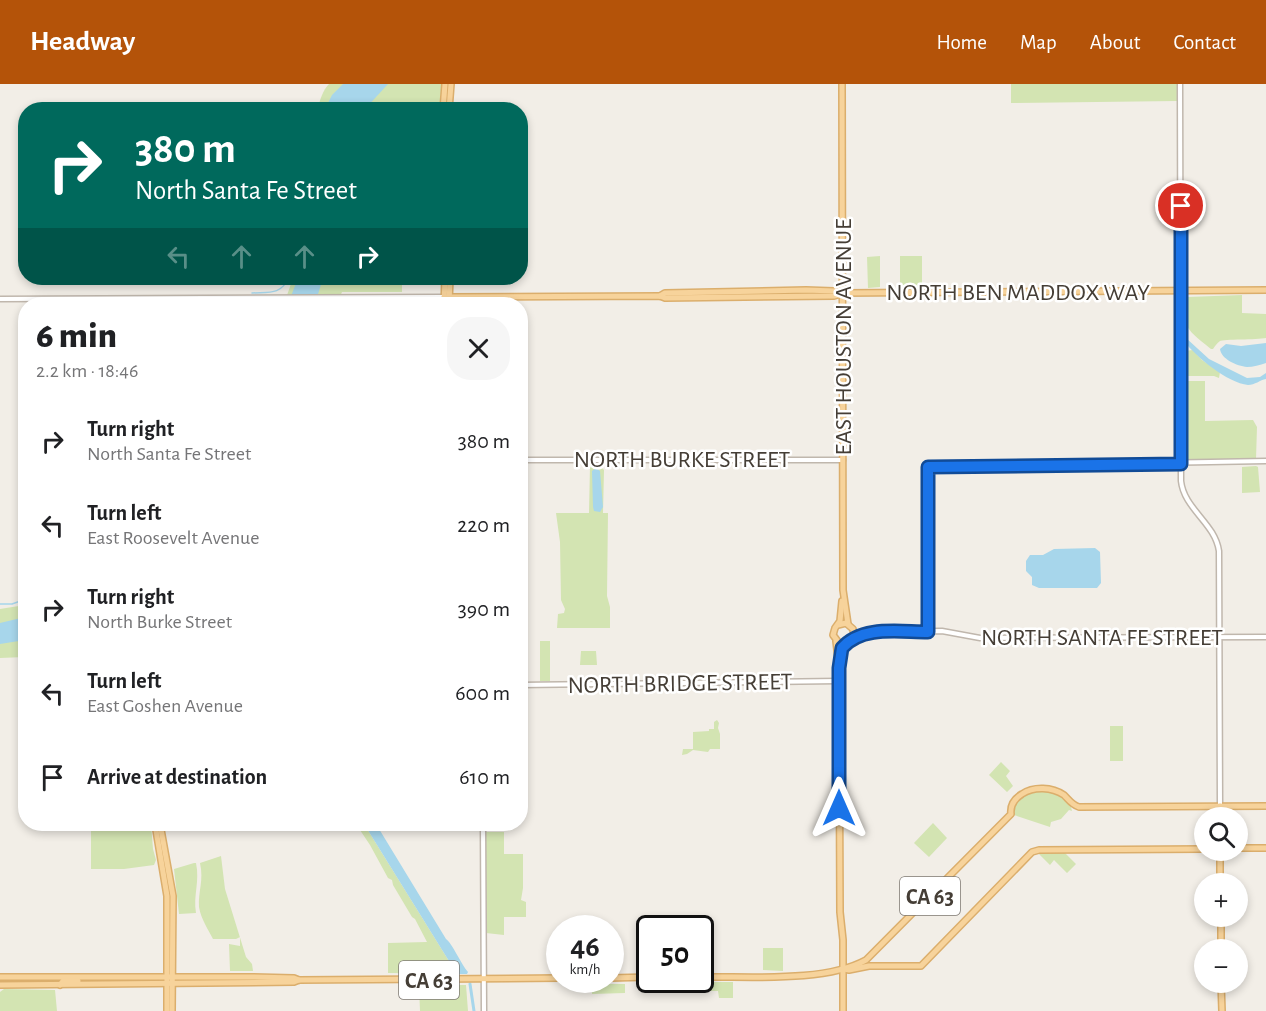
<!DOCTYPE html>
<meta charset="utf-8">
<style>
body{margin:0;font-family:"Alegreya Sans",sans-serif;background:#f6f6f6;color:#202124;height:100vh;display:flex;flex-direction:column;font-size:22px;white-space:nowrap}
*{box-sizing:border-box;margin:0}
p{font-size:20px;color:#757577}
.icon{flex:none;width:33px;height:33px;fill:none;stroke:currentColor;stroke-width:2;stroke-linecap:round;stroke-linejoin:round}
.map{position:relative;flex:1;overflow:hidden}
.drawer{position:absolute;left:18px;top:213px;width:510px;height:534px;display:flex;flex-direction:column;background:#fff;border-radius:24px;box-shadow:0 3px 9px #0003}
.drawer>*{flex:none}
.guide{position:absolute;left:18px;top:18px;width:510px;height:183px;border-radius:24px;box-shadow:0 3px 9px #0003;background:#00695c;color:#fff;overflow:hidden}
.tools{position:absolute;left:1194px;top:723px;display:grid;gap:12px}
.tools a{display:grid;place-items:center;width:54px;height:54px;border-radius:50%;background:#fff;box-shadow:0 3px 9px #0003;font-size:30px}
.speed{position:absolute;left:546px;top:831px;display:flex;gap:12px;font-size:30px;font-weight:700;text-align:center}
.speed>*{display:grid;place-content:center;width:78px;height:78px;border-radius:50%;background:#fff;box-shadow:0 3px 9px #0003;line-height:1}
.speed small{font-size:15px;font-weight:400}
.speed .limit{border:3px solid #111;border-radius:9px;background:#fff;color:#111}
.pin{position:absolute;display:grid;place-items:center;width:51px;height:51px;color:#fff;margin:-26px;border:3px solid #fff;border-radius:50%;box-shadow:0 2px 6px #0007}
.me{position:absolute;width:66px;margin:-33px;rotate:0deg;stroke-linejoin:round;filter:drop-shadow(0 0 4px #0008)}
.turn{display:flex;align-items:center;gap:21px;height:126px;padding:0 18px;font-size:27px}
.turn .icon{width:78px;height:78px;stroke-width:2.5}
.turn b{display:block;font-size:42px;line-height:51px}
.lanes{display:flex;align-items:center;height:57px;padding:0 18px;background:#0003;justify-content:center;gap:30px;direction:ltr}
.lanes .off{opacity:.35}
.round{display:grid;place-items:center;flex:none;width:63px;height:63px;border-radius:24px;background:#f6f6f6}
.overview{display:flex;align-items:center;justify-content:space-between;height:102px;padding:0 18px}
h1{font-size:36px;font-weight:800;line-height:45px}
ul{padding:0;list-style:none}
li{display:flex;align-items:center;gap:18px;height:84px;padding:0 18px}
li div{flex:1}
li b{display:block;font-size:22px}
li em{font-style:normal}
header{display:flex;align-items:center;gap:36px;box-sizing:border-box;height:84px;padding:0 30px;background:#b45309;color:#fff}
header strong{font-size:28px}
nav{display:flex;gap:33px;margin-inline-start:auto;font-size:21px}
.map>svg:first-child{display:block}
</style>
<header>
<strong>Headway</strong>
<nav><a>Home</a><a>Map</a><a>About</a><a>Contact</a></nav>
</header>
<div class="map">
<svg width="1266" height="927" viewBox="0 0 1266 927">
<rect width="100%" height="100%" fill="#f2eee7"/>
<g fill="#d3e4b2">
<path d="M 329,0 L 442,0 L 440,25 L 318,26 C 319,17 323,6 329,0 Z"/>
<path d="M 1011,0 L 1177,0 L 1177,17 L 1011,19 Z"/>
<path d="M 880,172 L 880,203 L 868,204 L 867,173 Z"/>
<rect x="900" y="172" width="22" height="32"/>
<path d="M 293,194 L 402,194 L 402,208 L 342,208 L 337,220 L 254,220 L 255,218 L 285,217 Z"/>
<path d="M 1242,211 L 1242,229 L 1266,230 L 1266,254 C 1257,256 1223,255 1220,257 C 1217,259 1215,262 1213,265 L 1211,265 C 1196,252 1184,247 1184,227 C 1184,221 1184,218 1187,213 Z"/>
<path d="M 1193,266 L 1202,276 L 1220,288 L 1219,294 L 1214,292 L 1184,292 L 1184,267 Z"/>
<path d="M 1184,297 L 1205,297 L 1205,337 L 1253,336 L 1257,343 L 1256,375 L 1185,375 L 1183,359 Z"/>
<path d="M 590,382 L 600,382 L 604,386 L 603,429 L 608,429 L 607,512 L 610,523 L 610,544 L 557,544 L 558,530 L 564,529 L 565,525 L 561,516 L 560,458 L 556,429 L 589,429 Z"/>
<path d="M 1256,382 L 1258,383 L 1260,408 L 1242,409 L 1242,383 Z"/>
<path d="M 25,521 L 25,573 L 0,574 L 0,525 Z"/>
<rect x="540" y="557" width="10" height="40"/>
<path d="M 581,567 L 596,567 L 597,581 L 580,581 Z"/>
<path d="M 717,636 L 719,639 L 718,644 L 720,650 L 720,665 L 710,665 L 708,668 L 693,666 L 687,670 L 682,671 L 683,665 L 693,665 L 693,648 L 709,647 L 709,645 L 714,645 L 714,638 Z"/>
<rect x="1110" y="642" width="13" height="35"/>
<path d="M 1001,678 L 1010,687 L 1006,692 L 1013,702 L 1007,708 L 989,691 Z"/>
<path d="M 1039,707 C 1052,708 1070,712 1072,727 L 1069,726 L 1061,735 L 1051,738 L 1050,743 L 1014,731 L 1012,725 C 1019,713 1026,709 1039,707 Z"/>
<path d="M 933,739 L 947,754 L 929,773 L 914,759 Z"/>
<path d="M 91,740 L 151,740 L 153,765 L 156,776 L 154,781 L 124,785 L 91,785 Z"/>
<path d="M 356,740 L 364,740 L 457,890 L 388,889 L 388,859 L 427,858 L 415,835 L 412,833 L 393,801 L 392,796 L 388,794 L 370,761 Z"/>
<path d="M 486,748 L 504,748 L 504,770 L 523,770 L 523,804 L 521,816 L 526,818 L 526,833 L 504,833 L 504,851 L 486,849 Z"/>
<path d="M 1038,769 L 1065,769 L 1076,780 L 1067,789 L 1054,776 L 1050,781 Z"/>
<path d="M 221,772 L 225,805 L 246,873 L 252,880 L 253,887 L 230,887 L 229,860 L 240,862 L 240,853 L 236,855 L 213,855 C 208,845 201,835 199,823 C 198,807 204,797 200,779 Z"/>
<path d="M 194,779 L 196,779 C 200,798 193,811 196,829 L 179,830 L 174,785 Z"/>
<path d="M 763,864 L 783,864 L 783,887 L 763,886 Z"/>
<path d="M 704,898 L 733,898 L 733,914 L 719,914 L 718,907 L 704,907 Z"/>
<path d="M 592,900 L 625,900 L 625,909 L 592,910 Z"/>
<path d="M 419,901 L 466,901 L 468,927 L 420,927 Z"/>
<path d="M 4,905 L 55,906 L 57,927 L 0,927 L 0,908 Z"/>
</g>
<g fill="#a7d6eb">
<path d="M 343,0 L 388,0 L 365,25 L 325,25 L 332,11 Z"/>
<path d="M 298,194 L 323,194 L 315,220 L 288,220 Z"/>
<path d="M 1186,254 L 1209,275 L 1247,294 L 1260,293 L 1266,289 L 1266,295 C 1260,296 1255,301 1248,301 C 1228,299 1196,273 1184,257 Z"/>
<path d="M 1266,259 L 1266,279 C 1260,281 1253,283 1247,283 C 1237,282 1221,275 1220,265 L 1226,260 L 1241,262 Z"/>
<path d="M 596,384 L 600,387 L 603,423 L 600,428 L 594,427 L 593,423 L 592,387 Z"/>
<path d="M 1095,464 L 1100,468 L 1101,499 L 1097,504 L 1039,504 L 1032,501 L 1032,493 L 1026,487 L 1026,477 L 1030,471 L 1043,471 L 1054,465 Z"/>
<path d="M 25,533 L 25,556 L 0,560 L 0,539 Z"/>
<path d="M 364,740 L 376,740 L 446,855 C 452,859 461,880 468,888 L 467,890 L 457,890 Z"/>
</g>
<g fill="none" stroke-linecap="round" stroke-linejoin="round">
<g stroke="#a7d6eb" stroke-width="1.5">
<path d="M 252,209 C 270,208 280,211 289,194"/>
<path d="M 0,520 L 12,520 L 26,515"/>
</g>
<path stroke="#a7d6eb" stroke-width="3" d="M 470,900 L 474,927"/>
<defs>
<g id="minor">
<path d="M 1180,0 L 1181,397 C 1184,425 1215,439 1219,467 L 1220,722"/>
<path d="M 0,215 L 444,213"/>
<path d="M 520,376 L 843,376"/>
<path d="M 928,548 L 928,383 L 1266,377"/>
<path d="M 854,553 L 866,548 L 942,547 L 980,554 L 1266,553"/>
<path d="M 520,601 L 839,597"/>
<path d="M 483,740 L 484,927"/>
</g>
<g id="major">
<path d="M 842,0 L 843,506 L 848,540"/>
<path d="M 443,26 L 445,0"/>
<path d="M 449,26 L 451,0"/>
<path d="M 660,212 L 665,209 L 806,206 L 834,207 L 843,209 L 1266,206"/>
<path d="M 444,213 L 660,212 L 665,214 L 834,212 L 841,210"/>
<path d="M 444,220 L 445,194"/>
<path d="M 449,220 L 450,194"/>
<path d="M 838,541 L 846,539 L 853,545 L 854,554 L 849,559 L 839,559 L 833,551 L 835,544 L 840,537 L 842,517"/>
<path d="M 836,557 L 839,584 L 840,828 L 843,856 L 843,927"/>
<path d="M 1220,722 L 1220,734"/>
<path d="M 155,740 L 167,812 L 167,927"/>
<path d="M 160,740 L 173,812 L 172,927"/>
<path d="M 1238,764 L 1266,764"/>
<path d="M 1220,800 L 1220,766"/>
<path d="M 1221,832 L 1221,866"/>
<path d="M 844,885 L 849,886 L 869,882 L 921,882 L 1032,768 L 1039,766 L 1204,765"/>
<path d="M 0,893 L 253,893 L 294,894 L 299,896"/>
<path d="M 700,893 C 748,892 824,899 866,876 L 1011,730 C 1010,721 1014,715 1022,710 C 1034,702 1052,703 1064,711 C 1069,716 1072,721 1079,723 L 1266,722"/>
<path d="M 610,894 L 650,893"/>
<path d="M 1221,898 L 1222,927"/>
<path d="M 0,901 L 294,898 L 299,896 L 560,894"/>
<path d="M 60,901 L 63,897 L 78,897"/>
</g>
</defs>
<use href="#minor" stroke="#c0b7ad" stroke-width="7"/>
<use href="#major" stroke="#dbae6c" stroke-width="8"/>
<use href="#minor" stroke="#fff" stroke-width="4"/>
<use href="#major" stroke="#f7d39b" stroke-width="5"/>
</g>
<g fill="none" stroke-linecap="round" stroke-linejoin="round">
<defs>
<path id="route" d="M 839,724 L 839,584 L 842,564 C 862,541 899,548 928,548 L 928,383 L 1181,380 L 1181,122"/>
</defs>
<use href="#route" stroke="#114b97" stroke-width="15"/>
<use href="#route" stroke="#1a73e8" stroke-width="10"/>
</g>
<g text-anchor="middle" stroke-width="5" stroke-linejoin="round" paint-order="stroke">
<g fill="#fff" stroke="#7d7872" stroke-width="1.5">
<rect x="900" y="793" width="60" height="38" rx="4.5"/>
<rect x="399" y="877" width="60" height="38" rx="4.5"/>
</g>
<g font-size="22" font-weight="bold" fill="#453e36">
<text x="930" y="820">CA 63</text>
<text x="429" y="904">CA 63</text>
</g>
<g font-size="24" fill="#453e36" stroke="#fff">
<text x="1018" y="216">NORTH BEN MADDOX WAY</text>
<text transform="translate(843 253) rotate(-90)" y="8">EAST HOUSTON AVENUE</text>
<text x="682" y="383">NORTH BURKE STREET</text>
<text x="1102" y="561">NORTH SANTA FE STREET</text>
<text transform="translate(680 599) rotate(-1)" y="8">NORTH BRIDGE STREET</text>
</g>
</g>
</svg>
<div class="tools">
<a><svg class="icon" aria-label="search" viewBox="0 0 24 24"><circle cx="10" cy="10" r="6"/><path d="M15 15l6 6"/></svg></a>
<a>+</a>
<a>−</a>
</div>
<div class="speed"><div>46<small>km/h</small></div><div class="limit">50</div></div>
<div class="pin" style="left:1181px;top:122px;background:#d93025"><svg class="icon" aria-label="arrive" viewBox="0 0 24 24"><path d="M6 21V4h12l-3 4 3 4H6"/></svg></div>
<svg class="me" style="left:839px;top:724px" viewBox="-20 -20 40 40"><path d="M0-17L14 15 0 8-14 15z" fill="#1a73e8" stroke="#fff" stroke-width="4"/></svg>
<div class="guide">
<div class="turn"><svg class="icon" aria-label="right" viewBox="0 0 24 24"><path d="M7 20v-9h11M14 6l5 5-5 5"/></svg><div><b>380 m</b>North Santa Fe Street</div></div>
<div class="lanes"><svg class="icon off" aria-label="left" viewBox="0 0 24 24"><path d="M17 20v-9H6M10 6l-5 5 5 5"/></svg><svg class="icon off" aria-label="ahead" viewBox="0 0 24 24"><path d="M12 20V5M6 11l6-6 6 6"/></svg><svg class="icon off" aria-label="ahead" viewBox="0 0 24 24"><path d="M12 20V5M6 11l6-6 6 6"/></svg><svg class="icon" aria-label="right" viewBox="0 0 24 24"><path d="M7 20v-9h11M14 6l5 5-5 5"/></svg></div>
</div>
<section class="drawer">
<div class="overview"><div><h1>6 min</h1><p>2.2 km · 18:46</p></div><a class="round"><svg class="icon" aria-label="close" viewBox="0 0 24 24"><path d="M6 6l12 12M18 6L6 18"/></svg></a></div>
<ul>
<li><svg class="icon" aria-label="right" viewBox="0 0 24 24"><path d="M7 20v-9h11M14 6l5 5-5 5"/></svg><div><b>Turn right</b><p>North Santa Fe Street</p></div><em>380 m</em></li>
<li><svg class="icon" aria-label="left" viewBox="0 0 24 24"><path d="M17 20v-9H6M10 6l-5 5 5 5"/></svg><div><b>Turn left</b><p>East Roosevelt Avenue</p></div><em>220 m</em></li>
<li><svg class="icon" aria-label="right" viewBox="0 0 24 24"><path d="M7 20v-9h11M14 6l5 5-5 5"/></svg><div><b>Turn right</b><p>North Burke Street</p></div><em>390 m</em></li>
<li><svg class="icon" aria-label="left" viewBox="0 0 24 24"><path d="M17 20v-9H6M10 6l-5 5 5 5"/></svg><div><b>Turn left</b><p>East Goshen Avenue</p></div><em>600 m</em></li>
<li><svg class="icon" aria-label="arrive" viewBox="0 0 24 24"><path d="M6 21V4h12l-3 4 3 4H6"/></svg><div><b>Arrive at destination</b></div><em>610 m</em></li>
</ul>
</section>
</div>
